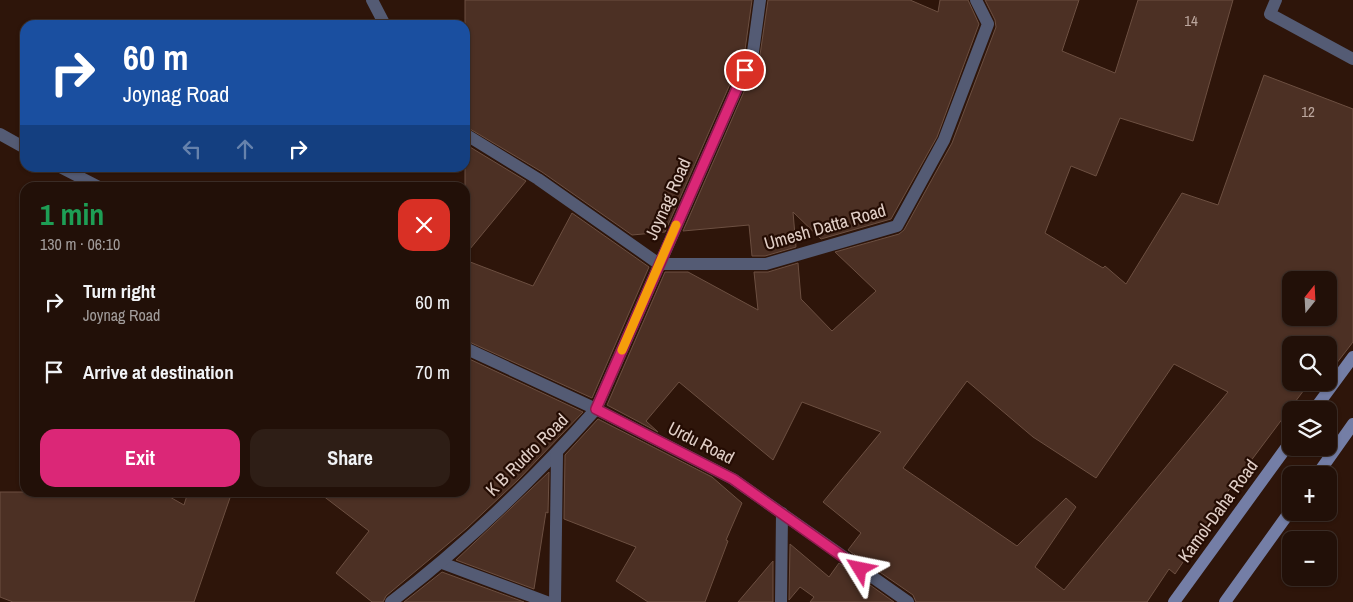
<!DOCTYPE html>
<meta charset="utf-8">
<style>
body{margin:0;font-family:"Archivo Narrow",sans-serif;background:#2e1e16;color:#f1f3f6;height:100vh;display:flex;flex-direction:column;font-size:19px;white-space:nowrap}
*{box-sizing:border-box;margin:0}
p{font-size:16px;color:#a29d9c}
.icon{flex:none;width:28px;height:28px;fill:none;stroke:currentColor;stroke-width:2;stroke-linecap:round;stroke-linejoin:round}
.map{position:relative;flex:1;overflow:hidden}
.panel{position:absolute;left:20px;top:182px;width:450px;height:315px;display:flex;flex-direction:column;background:#221008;border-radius:15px;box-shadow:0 1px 4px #0004,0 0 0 1px #3f3029}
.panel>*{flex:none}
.top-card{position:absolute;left:20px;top:20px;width:450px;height:152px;border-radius:15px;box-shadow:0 1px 4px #0004,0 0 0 1px #3f3029;background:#1a4fa0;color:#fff;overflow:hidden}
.needle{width:32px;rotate:18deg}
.controls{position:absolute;left:1282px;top:271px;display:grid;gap:10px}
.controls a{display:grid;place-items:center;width:55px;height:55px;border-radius:10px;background:#221008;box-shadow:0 1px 4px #0004,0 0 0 1px #3f3029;font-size:25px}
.pin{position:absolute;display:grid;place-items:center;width:42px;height:42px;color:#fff;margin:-21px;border:2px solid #fff;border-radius:50%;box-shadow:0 1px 5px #0007}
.me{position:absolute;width:55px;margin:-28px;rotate:305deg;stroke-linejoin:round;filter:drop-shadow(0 0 4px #0008)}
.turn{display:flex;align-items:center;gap:18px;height:105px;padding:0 20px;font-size:22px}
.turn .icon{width:65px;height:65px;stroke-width:2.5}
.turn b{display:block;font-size:35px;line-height:42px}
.lanes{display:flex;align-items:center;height:48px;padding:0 20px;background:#0003;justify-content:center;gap:25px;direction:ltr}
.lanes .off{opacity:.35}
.round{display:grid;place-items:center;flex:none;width:52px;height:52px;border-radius:15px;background:#2e1e16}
.overview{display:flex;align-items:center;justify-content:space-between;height:85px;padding:0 20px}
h1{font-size:30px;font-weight:700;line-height:38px;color:#1e9e55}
.primary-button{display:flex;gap:10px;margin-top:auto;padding:10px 20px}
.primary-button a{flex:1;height:58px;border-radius:15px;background:#db2777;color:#fff;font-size:20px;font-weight:700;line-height:58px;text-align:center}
.primary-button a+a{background:#2e1e16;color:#f1f3f6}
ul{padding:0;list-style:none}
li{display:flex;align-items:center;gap:15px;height:70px;padding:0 20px}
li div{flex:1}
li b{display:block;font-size:19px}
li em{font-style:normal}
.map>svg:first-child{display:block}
</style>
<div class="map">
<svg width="1353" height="602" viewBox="0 0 1353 602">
<rect width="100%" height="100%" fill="#2e150a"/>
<g fill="#4c3024" stroke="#6c4f41" fill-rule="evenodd">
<path d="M 465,0 L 752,0 L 745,50 L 665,232 L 632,235 L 542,172 L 465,126 Z"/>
<path d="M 768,0 L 910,0 L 938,12 L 940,0 L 968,0 L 979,24 L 937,137 L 891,219 L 821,239 L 793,212 L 796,247 L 765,256 L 752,256 L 749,225 L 683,231 L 760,55 Z"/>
<path d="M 985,0 L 1079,0 L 1062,51 L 1115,73 L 1138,0 L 1233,0 L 1193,141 L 1120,118 L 1096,176 L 1071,166 L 1045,233 L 1103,268 L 1105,266 L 1126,284 L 1182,193 L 1218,205 L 1264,75 L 1353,109 L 1353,342 L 1336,364 L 1329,359 L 1329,345 L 1291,345 L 1291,382 L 1310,382 L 1211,514 L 1214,516 L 1175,574 L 1169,569 L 1147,602 L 916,602 L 913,595 L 848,550 L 861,533 L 823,502 L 881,432 L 802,402 L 773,460 L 679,382 L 646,421 L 658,432 L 607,405 L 665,272 L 688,272 L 758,310 L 754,272 L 768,272 L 798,263 L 801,299 L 832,331 L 876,291 L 835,252 L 899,234 L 904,230 L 952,143 L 996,27 L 995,20 ZM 1291,280 L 1329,280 L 1329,318 L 1291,318 ZM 1174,364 L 1228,392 L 1064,590 L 1035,567 L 1076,507 L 1066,498 L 1017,546 L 903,468 L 967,381 L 1033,437 L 1096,478 Z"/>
<path d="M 465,144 L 526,181 L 465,255 Z"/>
<path d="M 572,213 L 649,267 L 592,398 L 465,340 L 465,260 L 533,286 Z"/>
<path d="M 465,357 L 583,412 L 518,480 L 467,528 L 386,596 L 383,602 L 372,602 L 336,573 L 369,531 L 318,492 L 465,492 Z"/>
<path d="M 598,419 L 712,477 L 742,503 L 726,540 L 728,541 L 705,602 L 648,602 L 616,581 L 636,547 L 564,519 L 565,455 Z"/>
<path d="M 549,472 L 548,513 L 546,512 L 534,589 L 456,560 Z"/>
<path d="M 0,492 L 161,492 L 184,505 L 188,492 L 232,492 L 194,602 L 13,602 L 0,597 Z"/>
<path d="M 790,544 L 829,577 L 839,563 L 894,602 L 810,602 L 814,597 L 800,587 L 789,600 Z"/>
<path d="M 773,561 L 773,602 L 738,602 Z"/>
<path d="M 442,572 L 524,602 L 404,602 Z"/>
</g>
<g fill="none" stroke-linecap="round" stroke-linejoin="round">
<g stroke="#545b74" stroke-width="12">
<path d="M 372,0 L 385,25"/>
<path d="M 1276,0 L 1270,14 L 1353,59"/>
<path d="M 0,134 L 25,148"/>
<path d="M 465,134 L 538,179 L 659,264 L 766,264 L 897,226 L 944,140 L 988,24 L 976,0"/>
<path d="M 62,168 L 101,188"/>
<path d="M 465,348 L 596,409 L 733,479 L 908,602"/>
<path d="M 442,563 L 547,602"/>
<path d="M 391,602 C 466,545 534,479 596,409 L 753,52 L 760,0"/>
<path d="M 555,602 L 557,453"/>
<path d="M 781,602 L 782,513"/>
</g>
<g stroke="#747ea6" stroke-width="12">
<path d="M 1314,410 L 1353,357"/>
<path d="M 1317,475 L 1353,424"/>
<path d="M 1174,602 L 1291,441"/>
<path d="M 1225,602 L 1291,510"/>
</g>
</g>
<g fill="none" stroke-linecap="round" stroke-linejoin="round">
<defs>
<path id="route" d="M 745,70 L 596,409 L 733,479 L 860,569"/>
</defs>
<use href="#route" stroke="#8e194d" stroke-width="12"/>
<use href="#route" stroke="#db2777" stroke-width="9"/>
<path stroke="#f59e0b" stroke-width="9" d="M 622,350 L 676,225"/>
</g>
<g text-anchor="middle" stroke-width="4.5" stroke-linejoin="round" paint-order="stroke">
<g font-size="15" fill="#bca79e">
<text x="1191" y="26">14</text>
<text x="1308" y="117">12</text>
</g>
<g font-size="18" fill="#e1cfc7" stroke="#240c03">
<text transform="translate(668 199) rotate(-66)" y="6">Joynag Road</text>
<text transform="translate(825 227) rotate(-16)" y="6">Umesh Datta Road</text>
<text transform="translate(701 443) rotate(27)" y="6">Urdu Road</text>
<text transform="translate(527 455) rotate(-45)" y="6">K B Rudro Road</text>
<text transform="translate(1218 511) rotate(-54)" y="6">Kamol-Daha Road</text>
</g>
</g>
</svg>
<div class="controls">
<a><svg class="needle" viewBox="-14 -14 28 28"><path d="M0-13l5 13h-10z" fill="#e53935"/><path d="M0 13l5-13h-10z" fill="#a29d9c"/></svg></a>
<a><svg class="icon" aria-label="search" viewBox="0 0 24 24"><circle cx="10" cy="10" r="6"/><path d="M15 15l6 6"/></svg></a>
<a><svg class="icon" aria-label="layers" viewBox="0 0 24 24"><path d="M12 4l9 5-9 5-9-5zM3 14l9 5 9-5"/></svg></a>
<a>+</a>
<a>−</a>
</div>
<div class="pin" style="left:745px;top:70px;background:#d93025"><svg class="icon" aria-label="arrive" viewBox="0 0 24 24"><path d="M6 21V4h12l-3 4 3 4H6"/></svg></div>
<svg class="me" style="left:860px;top:569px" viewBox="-20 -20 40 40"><path d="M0-17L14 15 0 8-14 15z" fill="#db2777" stroke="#fff" stroke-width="4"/></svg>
<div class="top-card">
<div class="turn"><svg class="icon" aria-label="right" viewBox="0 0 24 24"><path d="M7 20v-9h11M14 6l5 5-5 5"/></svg><div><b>60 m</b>Joynag Road</div></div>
<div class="lanes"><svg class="icon off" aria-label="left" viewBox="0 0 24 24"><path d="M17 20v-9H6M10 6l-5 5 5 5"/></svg><svg class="icon off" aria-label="ahead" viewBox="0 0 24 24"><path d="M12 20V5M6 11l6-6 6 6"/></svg><svg class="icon" aria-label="right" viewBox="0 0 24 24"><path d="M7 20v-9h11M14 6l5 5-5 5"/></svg></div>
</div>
<section class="panel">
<div class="overview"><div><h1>1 min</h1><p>130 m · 06:10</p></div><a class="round" style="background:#d93025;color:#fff"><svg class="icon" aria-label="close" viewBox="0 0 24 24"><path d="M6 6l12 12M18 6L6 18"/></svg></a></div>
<ul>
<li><svg class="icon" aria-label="right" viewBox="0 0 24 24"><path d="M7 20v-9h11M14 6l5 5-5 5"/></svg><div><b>Turn right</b><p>Joynag Road</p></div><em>60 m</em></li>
<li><svg class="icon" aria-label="arrive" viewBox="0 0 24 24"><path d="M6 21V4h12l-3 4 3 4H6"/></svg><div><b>Arrive at destination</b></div><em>70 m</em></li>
</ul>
<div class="primary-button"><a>Exit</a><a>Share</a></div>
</section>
</div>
